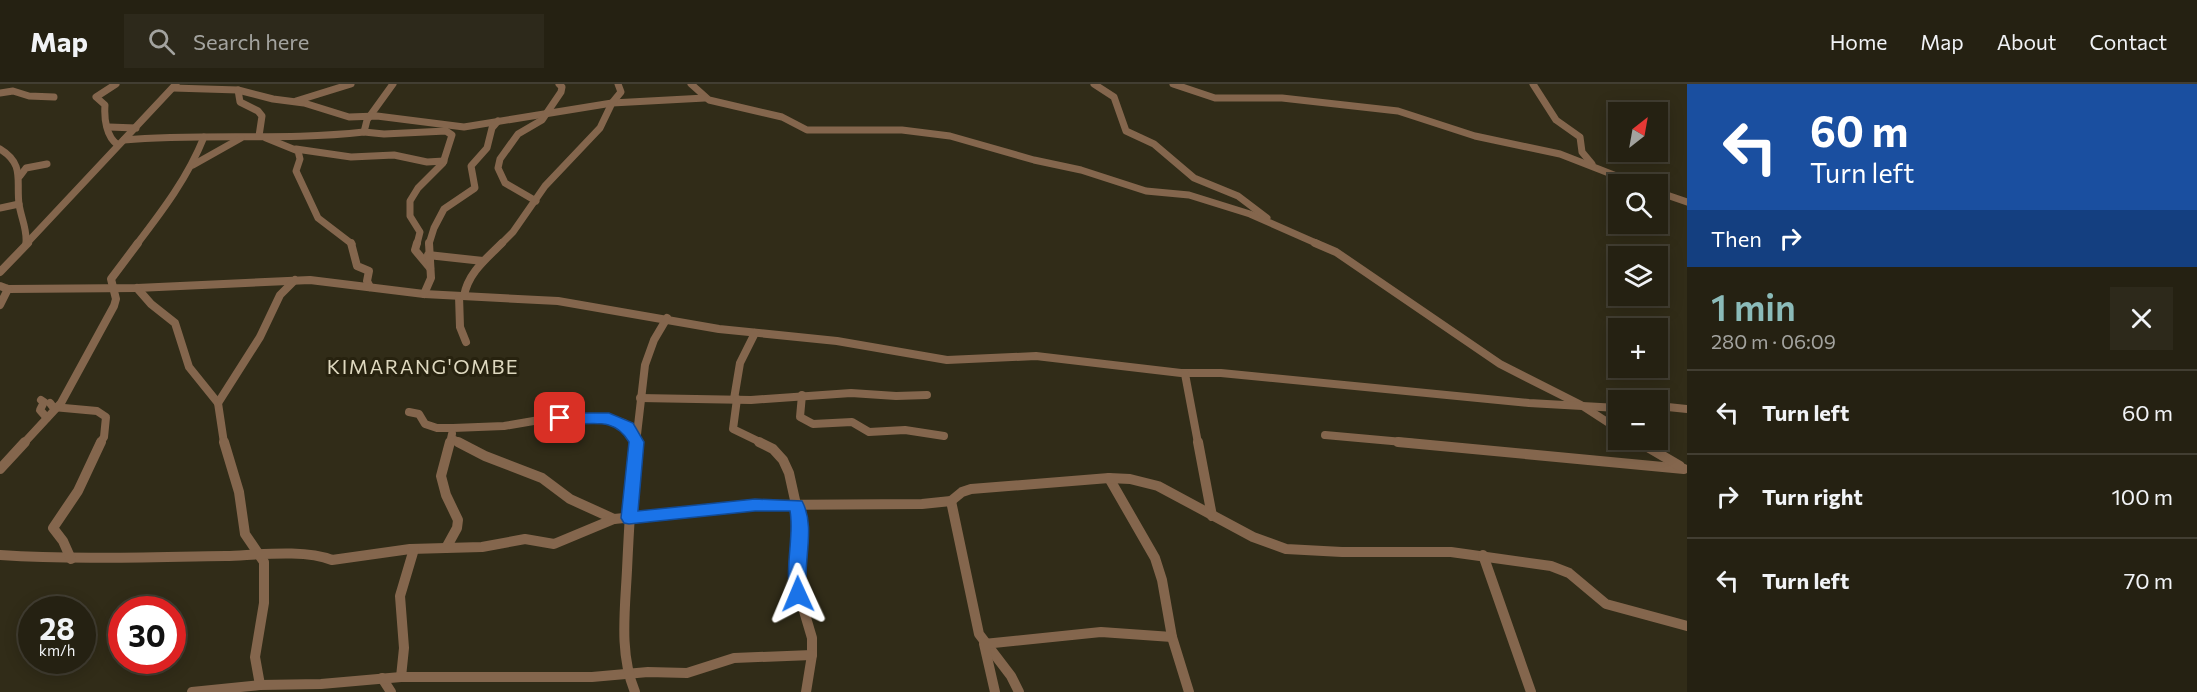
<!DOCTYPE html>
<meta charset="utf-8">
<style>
body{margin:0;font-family:Commissioner,sans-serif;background:#2d291b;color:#f1f3f6;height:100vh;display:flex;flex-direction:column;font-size:22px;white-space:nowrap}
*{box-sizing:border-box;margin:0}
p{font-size:20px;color:#a3a39f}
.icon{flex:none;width:33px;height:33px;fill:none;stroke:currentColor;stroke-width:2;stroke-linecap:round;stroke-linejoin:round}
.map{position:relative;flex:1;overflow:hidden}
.details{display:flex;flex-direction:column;background:#252112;width:510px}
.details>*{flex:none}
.guide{background:#1a4fa0;color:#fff;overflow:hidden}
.needle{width:39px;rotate:31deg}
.fabs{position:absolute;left:1608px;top:18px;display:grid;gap:12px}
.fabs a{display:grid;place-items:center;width:60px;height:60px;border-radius:0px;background:#252112;box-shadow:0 3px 15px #0003,0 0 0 2px #423e32;font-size:30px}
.speed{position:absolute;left:18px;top:512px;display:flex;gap:12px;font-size:30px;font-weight:700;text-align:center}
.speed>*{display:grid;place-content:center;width:78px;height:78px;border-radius:50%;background:#252112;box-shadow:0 3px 15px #0003,0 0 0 2px #423e32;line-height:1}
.speed small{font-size:15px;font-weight:400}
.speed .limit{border:9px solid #d22;background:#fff;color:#111}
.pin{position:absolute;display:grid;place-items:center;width:51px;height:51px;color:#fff;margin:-26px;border-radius:12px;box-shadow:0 3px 9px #0006}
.me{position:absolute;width:66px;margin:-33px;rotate:359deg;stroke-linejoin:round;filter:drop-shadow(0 0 4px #0008)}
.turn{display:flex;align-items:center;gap:21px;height:126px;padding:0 24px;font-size:27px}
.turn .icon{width:78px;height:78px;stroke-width:2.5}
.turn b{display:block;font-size:42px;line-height:51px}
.then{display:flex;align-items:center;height:57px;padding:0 24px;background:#0003;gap:12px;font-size:22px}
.round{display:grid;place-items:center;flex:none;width:63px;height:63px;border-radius:0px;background:#2d291b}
.overview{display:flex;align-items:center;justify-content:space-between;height:102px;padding:0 24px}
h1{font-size:36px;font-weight:600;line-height:45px;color:#8bbbb9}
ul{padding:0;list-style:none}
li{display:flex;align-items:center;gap:18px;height:84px;padding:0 24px;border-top:2px solid #423e32}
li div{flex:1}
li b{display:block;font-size:22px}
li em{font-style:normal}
header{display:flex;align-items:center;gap:36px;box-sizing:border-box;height:84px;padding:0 30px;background:#252112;border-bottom:2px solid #423e32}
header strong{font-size:28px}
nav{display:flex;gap:33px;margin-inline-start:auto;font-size:21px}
.search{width:420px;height:54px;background:#2d291b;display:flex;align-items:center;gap:15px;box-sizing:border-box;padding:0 21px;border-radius:0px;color:#a3a39f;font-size:22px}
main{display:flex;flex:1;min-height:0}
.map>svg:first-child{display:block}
</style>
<header>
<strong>Map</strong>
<div class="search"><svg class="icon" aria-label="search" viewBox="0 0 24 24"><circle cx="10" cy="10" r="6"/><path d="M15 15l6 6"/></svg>Search here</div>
<nav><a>Home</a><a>Map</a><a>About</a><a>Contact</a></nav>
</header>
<main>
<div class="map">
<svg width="1687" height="608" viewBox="0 0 1687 608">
<rect width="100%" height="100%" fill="#312c18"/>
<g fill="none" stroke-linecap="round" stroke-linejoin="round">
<g stroke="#84664d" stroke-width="7">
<path d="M 116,0 L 96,13 L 105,21 C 104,34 106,53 118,61"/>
<path d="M 393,0 L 367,36 L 364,48 L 384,50 L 446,47 L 452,51 L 443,79 L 418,104 L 410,117 L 410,132 L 420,148 L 417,160"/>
<path d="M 691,0 L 709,16 L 782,33 L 807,46 L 902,46 L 950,52 L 1034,76 L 1081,86 L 1146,107 L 1189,111 L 1250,130 L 1318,160"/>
<path d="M 1094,0 L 1114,13 L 1126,47 L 1154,60 L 1194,94 L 1238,112 L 1267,134"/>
<path d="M 1173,0 L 1215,14 L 1282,14 L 1398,27 L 1475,52 L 1560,70 L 1637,100"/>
<path d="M 1533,0 L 1556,36 L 1580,53 L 1582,68 L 1592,80"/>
<path d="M 173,4 L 238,6 L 273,15 L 304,19 L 349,33 L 377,32 L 464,43 L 612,19 L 705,14"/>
<path d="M 238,6 L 240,18 L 258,27 L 262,32 L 259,52"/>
<path d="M 0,9 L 13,7 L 29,12 L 54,13"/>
<path d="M 296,17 L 351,0"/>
<path d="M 109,43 L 136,44"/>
<path d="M 266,54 L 298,67 L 300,75 L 296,87 L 318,134 L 352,160"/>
<path d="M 124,56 C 204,49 284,57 364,48"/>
<path d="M 0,65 C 25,80 16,97 19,120 C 21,134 27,144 26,158"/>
<path d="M 296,65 L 351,73 L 394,71 L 427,78 L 444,77"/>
<path d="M 193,81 L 241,54"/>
<path d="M 20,92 L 26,84 L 47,80"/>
<path d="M 1658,108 L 1687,118"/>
<path d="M 536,117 L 505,99 L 498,84 L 500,75 L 518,50 L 542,36 L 561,8 L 562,3 L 559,0"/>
<path d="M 0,124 L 19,120"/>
<path d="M 26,160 L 176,0"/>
<path d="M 137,160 C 163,126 188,93 204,53"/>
<path d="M 429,160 L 434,144 L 444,125 L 475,104 L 471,82 L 487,64 L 492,44 L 498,37"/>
<path d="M 501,160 L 513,148 L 545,102 L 600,44 L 612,19 L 621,8 L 618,0"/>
</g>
<g stroke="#84664d" stroke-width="8">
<path d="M 351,159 L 357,182 L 369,187 L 367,197 L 370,203"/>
<path d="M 417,159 L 415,166 L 430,184"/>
<path d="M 1315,159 L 1336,168 L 1500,280 L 1581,321 L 1618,345"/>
<path d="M 428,171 L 483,177"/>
<path d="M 0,188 L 28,159"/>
<path d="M 0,202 L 8,205 L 137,204 L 310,196 L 424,210 L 558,217 L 719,245 L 837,257 L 947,276 L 1036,272 L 1181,289 L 1221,289 L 1529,319 L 1618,324"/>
<path d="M 137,204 L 151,220 L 175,239 L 189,283 L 218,319 L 224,359"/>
<path d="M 424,210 L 431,194 L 429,159"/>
<path d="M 459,212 L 460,243 L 466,258"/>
<path d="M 464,212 C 468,189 486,175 502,159"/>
<path d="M 0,221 L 8,205"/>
<path d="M 1185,290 L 1198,359"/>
<path d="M 802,311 L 800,333 L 813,340 L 852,338 L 869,348 L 905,346 L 944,352"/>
<path d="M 640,314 L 751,316 L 851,309 L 896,312 L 927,311"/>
<path d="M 734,315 L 740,279 L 755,249"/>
<path d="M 737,315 L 733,345 L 762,359"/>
<path d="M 41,316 L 44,318 L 40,326 L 47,334"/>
<path d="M 50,319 L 53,323 L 97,327 L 106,333 L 104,353 L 100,359"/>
<path d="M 218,319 L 260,253 L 280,211 L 295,196"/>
<path d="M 1658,322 L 1687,325"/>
<path d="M 409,328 L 419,330 L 425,340 L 437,344 L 453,344 L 504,342 L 551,334 L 609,334 L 624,339 L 637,358"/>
<path d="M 1325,351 L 1414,359"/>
<path d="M 452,355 L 461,359"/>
<path d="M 1636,356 L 1642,359"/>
<path d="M 24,359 L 61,319 L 114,222 L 116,215 L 111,195 L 138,159"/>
<path d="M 450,359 L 452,350"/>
<path d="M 636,359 L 645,281 L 654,256 L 667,234"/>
</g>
<g stroke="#84664d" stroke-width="10">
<path d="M 224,358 L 239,408 L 245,450 L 264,478 L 264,519 L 255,573 L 260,601"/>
<path d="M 458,358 L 485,372 L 542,394 L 570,415 L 614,435"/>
<path d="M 759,358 L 773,365 L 783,376 L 789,389 L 801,443 L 799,510 L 812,554 L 812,571 L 806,608"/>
<path d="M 1198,358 L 1212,432"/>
<path d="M 1398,358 L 1684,385"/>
<path d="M 1639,358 L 1680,382"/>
<path d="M 0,385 L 25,358"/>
<path d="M 1109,394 L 1155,474 L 1162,496 L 1172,553 L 1189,608"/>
<path d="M 951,417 L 979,550 L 1011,592 L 1019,608"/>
<path d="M 446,464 L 457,444 L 458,436 L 446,411 L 441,392 L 450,358"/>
<path d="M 0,471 C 75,476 151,473 226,472 C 257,471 304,465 332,476 L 410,465 L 482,463 L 525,455 L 554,460 L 614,435 L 755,421 L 922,420 L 951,417 L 962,408 L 971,405 L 1109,394 L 1130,395 L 1158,402 L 1253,453 L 1286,465 L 1342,468 L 1451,468 L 1551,482 L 1569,489 L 1606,520 L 1687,542"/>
<path d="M 1483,471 L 1531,608"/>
<path d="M 71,475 L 63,457 L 53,444 L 78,407 L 101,358"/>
<path d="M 401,593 L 404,564 L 400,512 L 414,465"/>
<path d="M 382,594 L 391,608"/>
<path d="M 192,608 L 260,601 L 321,600 L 401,593 L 592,593 L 648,588 L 687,589 L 734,574 L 812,571"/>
<path d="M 635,608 C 619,569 625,527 627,486 C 629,443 631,401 636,358"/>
<path d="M 995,608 L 984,560 L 1101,548 L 1172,553"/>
</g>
</g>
<path fill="#1a73e8" stroke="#114b97" stroke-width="1.5" d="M 560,329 L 609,329 L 633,339 L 644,358 L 638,427 L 755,415 L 802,417 C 814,439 806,468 806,492 C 805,500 808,508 804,515 L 798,517 L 793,515 C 782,493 795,453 790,427 L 755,427 L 629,440 L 624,439 L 621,434 L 629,358 C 611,327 582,346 555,338 L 553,334 Z"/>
<g text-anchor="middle" stroke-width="6" stroke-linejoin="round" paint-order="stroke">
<g font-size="20" letter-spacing="1.5" fill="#ded8bf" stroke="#27220f">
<text x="423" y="290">KIMARANG'OMBE</text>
</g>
</g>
</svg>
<div class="fabs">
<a><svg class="needle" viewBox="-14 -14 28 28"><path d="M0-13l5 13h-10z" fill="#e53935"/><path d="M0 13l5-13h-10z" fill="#a3a39f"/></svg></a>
<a><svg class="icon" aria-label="search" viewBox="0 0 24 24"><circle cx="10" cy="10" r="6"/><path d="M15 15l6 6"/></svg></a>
<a><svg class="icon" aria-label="layers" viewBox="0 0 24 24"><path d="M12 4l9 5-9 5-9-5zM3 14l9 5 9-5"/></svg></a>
<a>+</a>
<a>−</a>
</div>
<div class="speed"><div>28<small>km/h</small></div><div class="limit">30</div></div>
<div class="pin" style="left:560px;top:334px;background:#d93025"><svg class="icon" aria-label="arrive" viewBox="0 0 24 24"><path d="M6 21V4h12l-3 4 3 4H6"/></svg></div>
<svg class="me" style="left:798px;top:510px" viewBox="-20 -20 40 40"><path d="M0-17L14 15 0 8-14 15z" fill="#1a73e8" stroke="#fff" stroke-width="4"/></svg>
</div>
<section class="details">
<div class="guide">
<div class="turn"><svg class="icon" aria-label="left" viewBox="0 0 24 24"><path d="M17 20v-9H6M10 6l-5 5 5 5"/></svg><div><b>60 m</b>Turn left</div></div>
<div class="then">Then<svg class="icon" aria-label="right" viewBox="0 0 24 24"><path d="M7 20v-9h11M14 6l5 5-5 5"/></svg></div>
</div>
<div class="overview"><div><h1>1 min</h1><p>280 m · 06:09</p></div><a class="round"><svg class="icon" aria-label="close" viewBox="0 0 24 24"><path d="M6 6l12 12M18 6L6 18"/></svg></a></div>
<ul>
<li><svg class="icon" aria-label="left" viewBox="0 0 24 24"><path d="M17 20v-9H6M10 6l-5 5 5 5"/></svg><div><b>Turn left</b></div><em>60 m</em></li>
<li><svg class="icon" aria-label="right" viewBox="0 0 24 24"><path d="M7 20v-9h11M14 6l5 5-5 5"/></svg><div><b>Turn right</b></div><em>100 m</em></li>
<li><svg class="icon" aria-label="left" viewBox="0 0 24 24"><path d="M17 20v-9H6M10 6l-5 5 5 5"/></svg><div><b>Turn left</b></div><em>70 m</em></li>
</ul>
</section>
</main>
